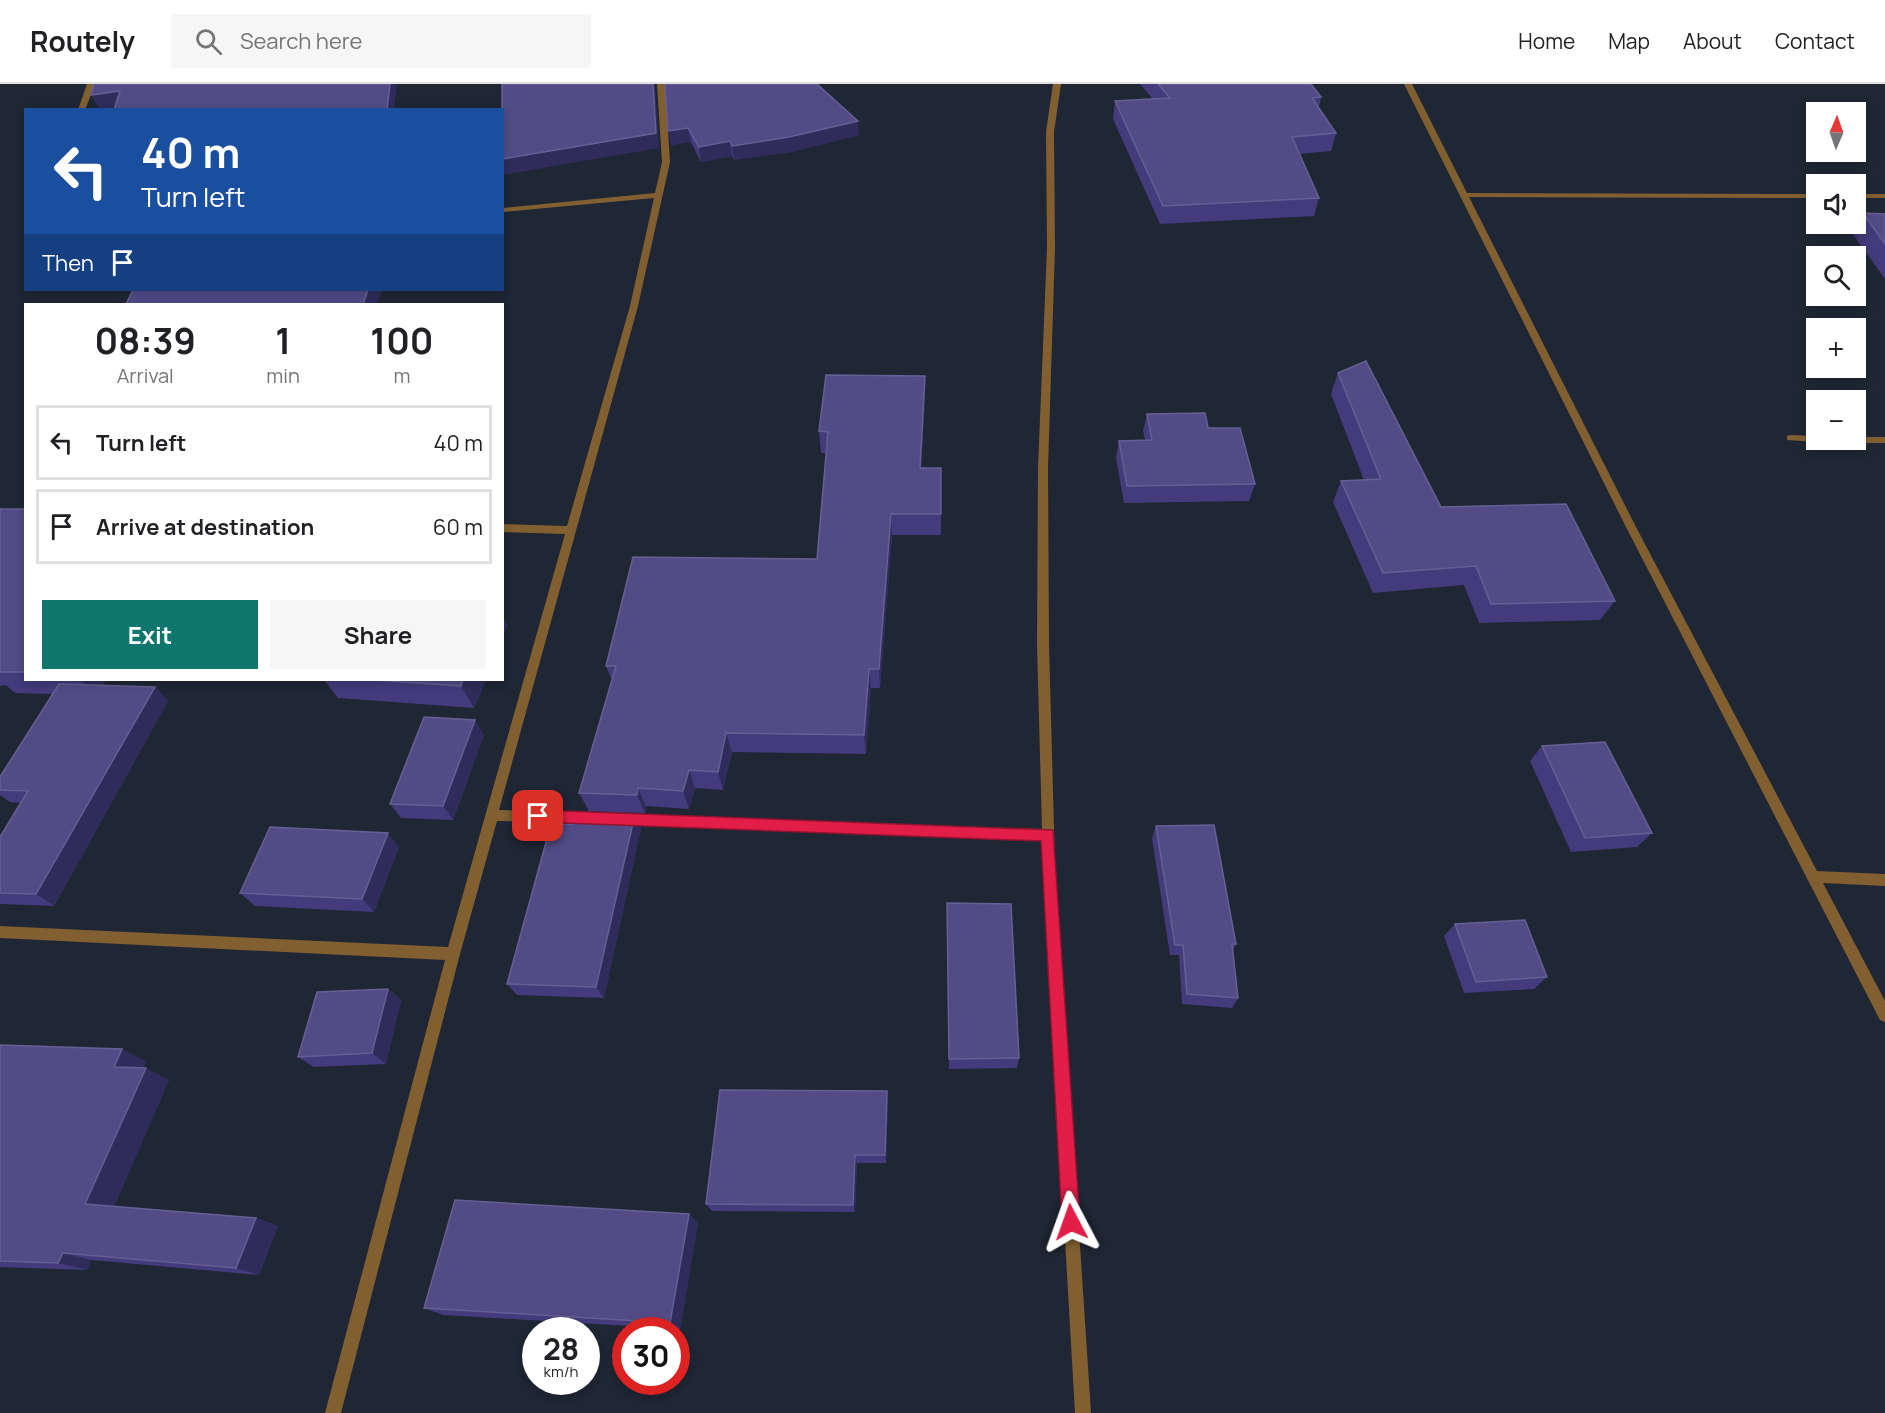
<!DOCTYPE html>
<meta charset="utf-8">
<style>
body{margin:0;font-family:Manrope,sans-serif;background:#f6f6f6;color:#202124;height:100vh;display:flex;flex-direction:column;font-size:22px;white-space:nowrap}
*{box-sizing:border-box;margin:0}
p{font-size:20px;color:#757577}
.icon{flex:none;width:33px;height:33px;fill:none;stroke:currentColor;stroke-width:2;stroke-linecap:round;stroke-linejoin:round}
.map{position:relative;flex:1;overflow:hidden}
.drawer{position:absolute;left:24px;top:219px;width:480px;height:378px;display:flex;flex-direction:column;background:#fff;border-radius:0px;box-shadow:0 3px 9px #0003}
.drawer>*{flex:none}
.banner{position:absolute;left:24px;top:24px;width:480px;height:183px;border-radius:0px;box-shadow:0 3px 9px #0003;background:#1a4fa0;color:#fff;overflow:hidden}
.needle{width:39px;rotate:2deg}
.tools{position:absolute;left:1806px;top:18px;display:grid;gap:12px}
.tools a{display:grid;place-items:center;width:60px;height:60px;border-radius:0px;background:#fff;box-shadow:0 3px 9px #0003;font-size:30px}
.speed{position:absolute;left:522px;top:1233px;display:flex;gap:12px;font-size:30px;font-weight:700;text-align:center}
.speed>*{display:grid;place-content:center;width:78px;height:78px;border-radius:50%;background:#fff;box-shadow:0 3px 9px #0003;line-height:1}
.speed small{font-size:15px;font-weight:400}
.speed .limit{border:9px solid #d22;background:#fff;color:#111}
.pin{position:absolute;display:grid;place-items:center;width:51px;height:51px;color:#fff;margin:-26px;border-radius:12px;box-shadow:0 3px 9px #0006}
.me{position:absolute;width:66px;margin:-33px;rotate:356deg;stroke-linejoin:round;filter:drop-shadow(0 0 4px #0008)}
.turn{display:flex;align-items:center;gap:21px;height:126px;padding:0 18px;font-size:27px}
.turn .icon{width:78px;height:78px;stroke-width:2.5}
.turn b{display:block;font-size:42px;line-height:51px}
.then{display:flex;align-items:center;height:57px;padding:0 18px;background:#0003;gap:12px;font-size:22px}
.eta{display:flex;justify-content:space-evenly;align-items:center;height:102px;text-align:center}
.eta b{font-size:36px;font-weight:700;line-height:42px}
.cta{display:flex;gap:12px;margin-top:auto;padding:12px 18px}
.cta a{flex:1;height:69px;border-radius:0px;background:#0f766e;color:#fff;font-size:24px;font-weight:700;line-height:69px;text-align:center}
.cta a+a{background:#f6f6f6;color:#202124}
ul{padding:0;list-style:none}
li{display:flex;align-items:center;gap:18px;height:75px;margin:0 12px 9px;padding:0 6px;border:3px solid #e0e0e0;border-radius:0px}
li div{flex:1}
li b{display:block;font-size:22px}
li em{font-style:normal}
header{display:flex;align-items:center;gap:36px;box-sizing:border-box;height:84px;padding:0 30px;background:#fff;border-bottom:2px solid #e0e0e0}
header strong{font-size:28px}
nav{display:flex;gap:33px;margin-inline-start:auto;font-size:21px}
.search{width:420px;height:54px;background:#f6f6f6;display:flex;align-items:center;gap:15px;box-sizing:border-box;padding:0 21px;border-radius:0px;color:#757577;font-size:22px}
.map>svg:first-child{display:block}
</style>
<header>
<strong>Routely</strong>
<div class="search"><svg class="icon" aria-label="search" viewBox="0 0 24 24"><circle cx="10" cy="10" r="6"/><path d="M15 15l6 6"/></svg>Search here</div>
<nav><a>Home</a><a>Map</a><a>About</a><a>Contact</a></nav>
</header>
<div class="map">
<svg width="1885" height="1329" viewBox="0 0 1885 1329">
<rect width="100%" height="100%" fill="#1f2634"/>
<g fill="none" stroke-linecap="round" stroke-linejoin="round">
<g fill="#825f31" fill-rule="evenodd">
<path d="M 87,0 L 95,0 L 85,26 L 78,26 Z"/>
<path d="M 657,0 L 665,0 L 670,78 L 638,222 L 499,726 L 592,729 L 596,730 L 598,734 L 596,738 L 592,739 L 497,737 L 460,870 L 341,1329 L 325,1329 L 445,876 L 0,854 L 0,842 L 448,863 L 565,450 L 502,448 L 502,440 L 567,442 L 630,222 L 654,114 L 502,128 L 502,124 L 655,109 L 662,78 Z"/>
<path d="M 1053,0 L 1061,0 L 1054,48 L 1055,164 L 1048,384 L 1049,560 L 1055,781 L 1091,1329 L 1075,1329 L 1042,756 L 621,740 L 617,739 L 615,735 L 617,731 L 621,730 L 1042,745 L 1037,560 L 1038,384 L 1047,164 L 1046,48 Z"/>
<path d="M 1404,0 L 1412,0 L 1467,109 L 1816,110 L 1816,114 L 1469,113 L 1636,443 L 1817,787 L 1885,790 L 1885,802 L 1823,799 L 1885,917 L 1885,938 L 1880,936 L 1626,443 Z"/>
<rect x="1856" y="110" width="29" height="4"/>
<path d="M 1790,351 L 1816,352 L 1816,356 L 1821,356 L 1816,358 L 1787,356 L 1787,352 Z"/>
<path d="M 1856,353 L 1885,353 L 1885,359 L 1840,359 L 1835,356 L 1856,356 Z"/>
</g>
</g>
<g fill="#433b7c">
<path d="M 665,0 L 859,51 L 791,68 L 734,76 L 732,72 L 701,78 L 691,58 L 671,61 Z"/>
<path d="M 1140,0 L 1311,0 L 1321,13 L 1319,23 L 1336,49 L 1331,67 L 1299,70 L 1319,114 L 1314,132 L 1160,140 L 1113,35 L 1115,17 L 1153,15 Z"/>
<path d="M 1863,129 L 1885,130 L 1885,195 L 1850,146 Z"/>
<path d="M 1338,289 L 1441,423 L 1615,517 L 1600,536 L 1479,539 L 1464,501 L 1373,509 L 1333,418 L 1341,397 L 1364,396 L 1331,310 Z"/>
<path d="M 925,314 L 921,384 L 941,384 L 941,451 L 892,451 L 880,604 L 871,604 L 866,670 L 732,668 L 723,706 L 695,704 L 689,725 L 646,722 L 645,729 L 589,727 L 579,709 L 612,597 L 606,582 L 817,475 L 826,369 L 821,369 L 819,347 Z"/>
<path d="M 1147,330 L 1208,344 L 1255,400 L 1249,417 L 1124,419 L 1116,374 L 1119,357 L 1145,356 L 1143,347 Z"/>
<path d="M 0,425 L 26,425 L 26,596 L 106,596 L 102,602 L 155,603 L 168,617 L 54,822 L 0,820 L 0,753 L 21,719 L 10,718 L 0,711 L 0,693 L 53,610 L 15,609 L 6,601 L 0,602 Z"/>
<path d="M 324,596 L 486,596 L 474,624 L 338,614 Z"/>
<path d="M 484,651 L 453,736 L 401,734 L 390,720 Z"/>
<path d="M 1542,662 L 1652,749 L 1637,763 L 1571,768 L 1530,677 Z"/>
<path d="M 1156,742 L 1236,860 L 1233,866 L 1238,914 L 1232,924 L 1182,920 L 1179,871 L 1170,871 L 1152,754 Z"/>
<path d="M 641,744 L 604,914 L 517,911 L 507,900 Z"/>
<path d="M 399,763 L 374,828 L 255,822 L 240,809 Z"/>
<path d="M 947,819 L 1019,974 L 1017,984 L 949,985 Z"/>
<path d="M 1455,840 L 1547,893 L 1534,905 L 1464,909 L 1444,852 Z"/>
<path d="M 388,905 L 401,916 L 386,980 L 314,983 L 298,973 Z"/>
<path d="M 0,961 L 146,977 L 143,984 L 169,996 L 114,1122 L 256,1134 L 278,1142 L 259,1191 L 91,1176 L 87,1186 L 0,1183 Z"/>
<path d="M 887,1007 L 888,1017 L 886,1079 L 857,1079 L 855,1128 L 712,1127 L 706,1120 Z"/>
<path d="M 698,1139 L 680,1245 L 443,1231 L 424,1224 Z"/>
</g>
<g fill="#2f2c5b">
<path d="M 390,0 L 397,0 L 394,26 L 387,26 Z"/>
<path d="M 653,0 L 655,0 L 659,64 L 502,91 L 502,75 Z"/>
<path d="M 120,7 L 129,22 L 100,26 L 91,11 Z"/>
<path d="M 858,37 L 859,51 L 791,68 L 734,76 L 732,62 Z"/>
<path d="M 688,44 L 691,58 L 671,61 L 668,47 Z"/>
<path d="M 730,57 L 732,72 L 701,78 L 699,63 Z"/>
<path d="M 368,206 L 382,206 L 377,220 L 363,220 Z"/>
<path d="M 925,292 L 925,314 L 920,405 L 920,384 Z"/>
<path d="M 891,430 L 892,451 L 880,604 L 879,585 Z"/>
<path d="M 502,532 L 508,542 L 502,554 Z"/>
<path d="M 869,585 L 871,604 L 866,670 L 864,651 Z"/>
<path d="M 81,596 L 106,596 L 97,611 Z"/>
<path d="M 463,596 L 486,596 L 474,624 L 461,602 Z"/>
<path d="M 155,603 L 168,617 L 54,822 L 36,810 Z"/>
<path d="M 475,636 L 484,651 L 453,736 L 443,722 Z"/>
<path d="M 726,649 L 732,668 L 723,706 L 718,688 Z"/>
<path d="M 689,686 L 695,704 L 689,725 L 683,707 Z"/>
<path d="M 638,704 L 646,722 L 645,729 L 637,711 Z"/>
<path d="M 635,730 L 641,744 L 604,914 L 596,903 Z"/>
<path d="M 388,749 L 399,763 L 374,828 L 362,815 Z"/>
<path d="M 388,905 L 401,916 L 386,980 L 372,969 Z"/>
<path d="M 122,965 L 146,977 L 138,995 L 114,983 Z"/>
<path d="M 146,984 L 169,996 L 112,1128 L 85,1120 Z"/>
<path d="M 887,1007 L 888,1017 L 886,1079 L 885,1071 Z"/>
<path d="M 855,1071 L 857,1079 L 855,1128 L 853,1121 Z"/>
<path d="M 689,1130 L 698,1139 L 680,1245 L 670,1239 Z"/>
<path d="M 256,1134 L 278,1142 L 259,1191 L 236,1184 Z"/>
<path d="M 63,1169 L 91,1176 L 87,1186 L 58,1179 Z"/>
</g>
<g fill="#524b86" stroke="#656094" stroke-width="1.5">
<path d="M 94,0 L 390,0 L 387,26 L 114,26 L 120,7 L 91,11 Z"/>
<path d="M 502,0 L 653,0 L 656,49 L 502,75 Z"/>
<path d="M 665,0 L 817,0 L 858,37 L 789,53 L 732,62 L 730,57 L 699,63 L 688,44 L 668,47 Z"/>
<path d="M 1158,0 L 1311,0 L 1321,13 L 1312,14 L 1336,49 L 1292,53 L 1319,114 L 1163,122 L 1115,17 L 1170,14 Z"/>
<path d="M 1863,129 L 1885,130 L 1885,160 Z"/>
<path d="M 133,206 L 368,206 L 363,220 L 126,220 Z"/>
<path d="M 1366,277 L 1441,423 L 1566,420 L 1615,517 L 1491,520 L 1476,482 L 1383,489 L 1341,397 L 1381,395 L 1338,289 Z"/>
<path d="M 826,291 L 925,292 L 920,384 L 941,384 L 941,430 L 891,430 L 879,585 L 869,585 L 864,651 L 726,649 L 718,688 L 689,686 L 683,707 L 638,704 L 637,711 L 579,709 L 616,582 L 606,582 L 633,473 L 817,475 L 828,348 L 819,347 Z"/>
<path d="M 1205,329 L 1208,344 L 1240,344 L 1255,400 L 1127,402 L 1119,357 L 1152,356 L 1147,330 Z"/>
<rect x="0" y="425" width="26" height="163"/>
<path d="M 374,596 L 463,596 L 461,602 Z"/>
<path d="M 59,600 L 155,603 L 36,810 L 0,809 L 0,753 L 28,707 L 0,706 L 0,693 Z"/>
<path d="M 424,633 L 475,636 L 443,722 L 390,720 Z"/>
<path d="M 1605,658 L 1652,749 L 1585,754 L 1542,662 Z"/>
<path d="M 577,728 L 635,730 L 596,903 L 507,900 L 551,740 L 573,740 Z"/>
<path d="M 1214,741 L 1236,860 L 1232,860 L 1238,914 L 1187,910 L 1183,861 L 1175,861 L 1156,742 Z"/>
<path d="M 270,743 L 388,749 L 362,815 L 240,809 Z"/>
<path d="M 947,819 L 1011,820 L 1019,974 L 949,975 Z"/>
<path d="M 1525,836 L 1547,893 L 1476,898 L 1455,840 Z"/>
<path d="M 388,905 L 372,969 L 298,973 L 317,908 Z"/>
<path d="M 0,961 L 122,965 L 114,983 L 146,984 L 85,1120 L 256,1134 L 236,1184 L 63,1169 L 58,1179 L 0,1177 Z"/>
<path d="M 720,1006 L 887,1007 L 885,1071 L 855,1071 L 853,1121 L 706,1120 Z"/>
<path d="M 455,1116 L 689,1130 L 670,1239 L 424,1224 Z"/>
</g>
<path fill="#e11d48" stroke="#92132f" stroke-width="1.5" d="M 538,726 L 1053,746 L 1080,1138 L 1078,1144 L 1071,1147 L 1065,1144 L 1062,1138 L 1041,757 L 538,738 L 533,737 L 530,732 L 533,728 Z"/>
</svg>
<div class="tools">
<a><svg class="needle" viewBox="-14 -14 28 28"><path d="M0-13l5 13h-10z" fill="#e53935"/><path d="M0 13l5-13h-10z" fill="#757577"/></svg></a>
<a><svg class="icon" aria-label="sound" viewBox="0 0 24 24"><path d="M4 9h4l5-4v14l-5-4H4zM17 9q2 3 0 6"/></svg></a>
<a><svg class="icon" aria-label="search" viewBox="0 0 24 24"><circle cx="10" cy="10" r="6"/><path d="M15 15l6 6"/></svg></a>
<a>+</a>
<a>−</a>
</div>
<div class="speed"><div>28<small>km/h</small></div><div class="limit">30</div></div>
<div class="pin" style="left:538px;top:732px;background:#d93025"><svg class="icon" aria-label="arrive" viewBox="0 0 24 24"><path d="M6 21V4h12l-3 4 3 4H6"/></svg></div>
<svg class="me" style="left:1071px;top:1138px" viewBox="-20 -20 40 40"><path d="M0-17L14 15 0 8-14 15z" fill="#e11d48" stroke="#fff" stroke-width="4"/></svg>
<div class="banner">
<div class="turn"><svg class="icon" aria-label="left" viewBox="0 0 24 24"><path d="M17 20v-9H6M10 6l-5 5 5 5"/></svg><div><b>40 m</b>Turn left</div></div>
<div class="then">Then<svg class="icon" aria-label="arrive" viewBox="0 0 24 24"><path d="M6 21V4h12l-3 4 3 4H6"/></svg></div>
</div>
<section class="drawer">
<div class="eta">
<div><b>08:39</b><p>Arrival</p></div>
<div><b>1</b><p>min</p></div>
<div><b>100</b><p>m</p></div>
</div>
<ul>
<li><svg class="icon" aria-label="left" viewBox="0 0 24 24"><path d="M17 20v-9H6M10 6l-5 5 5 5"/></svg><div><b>Turn left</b></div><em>40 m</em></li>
<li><svg class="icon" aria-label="arrive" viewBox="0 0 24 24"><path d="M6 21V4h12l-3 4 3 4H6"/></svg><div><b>Arrive at destination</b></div><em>60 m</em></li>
</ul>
<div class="cta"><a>Exit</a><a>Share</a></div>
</section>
</div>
